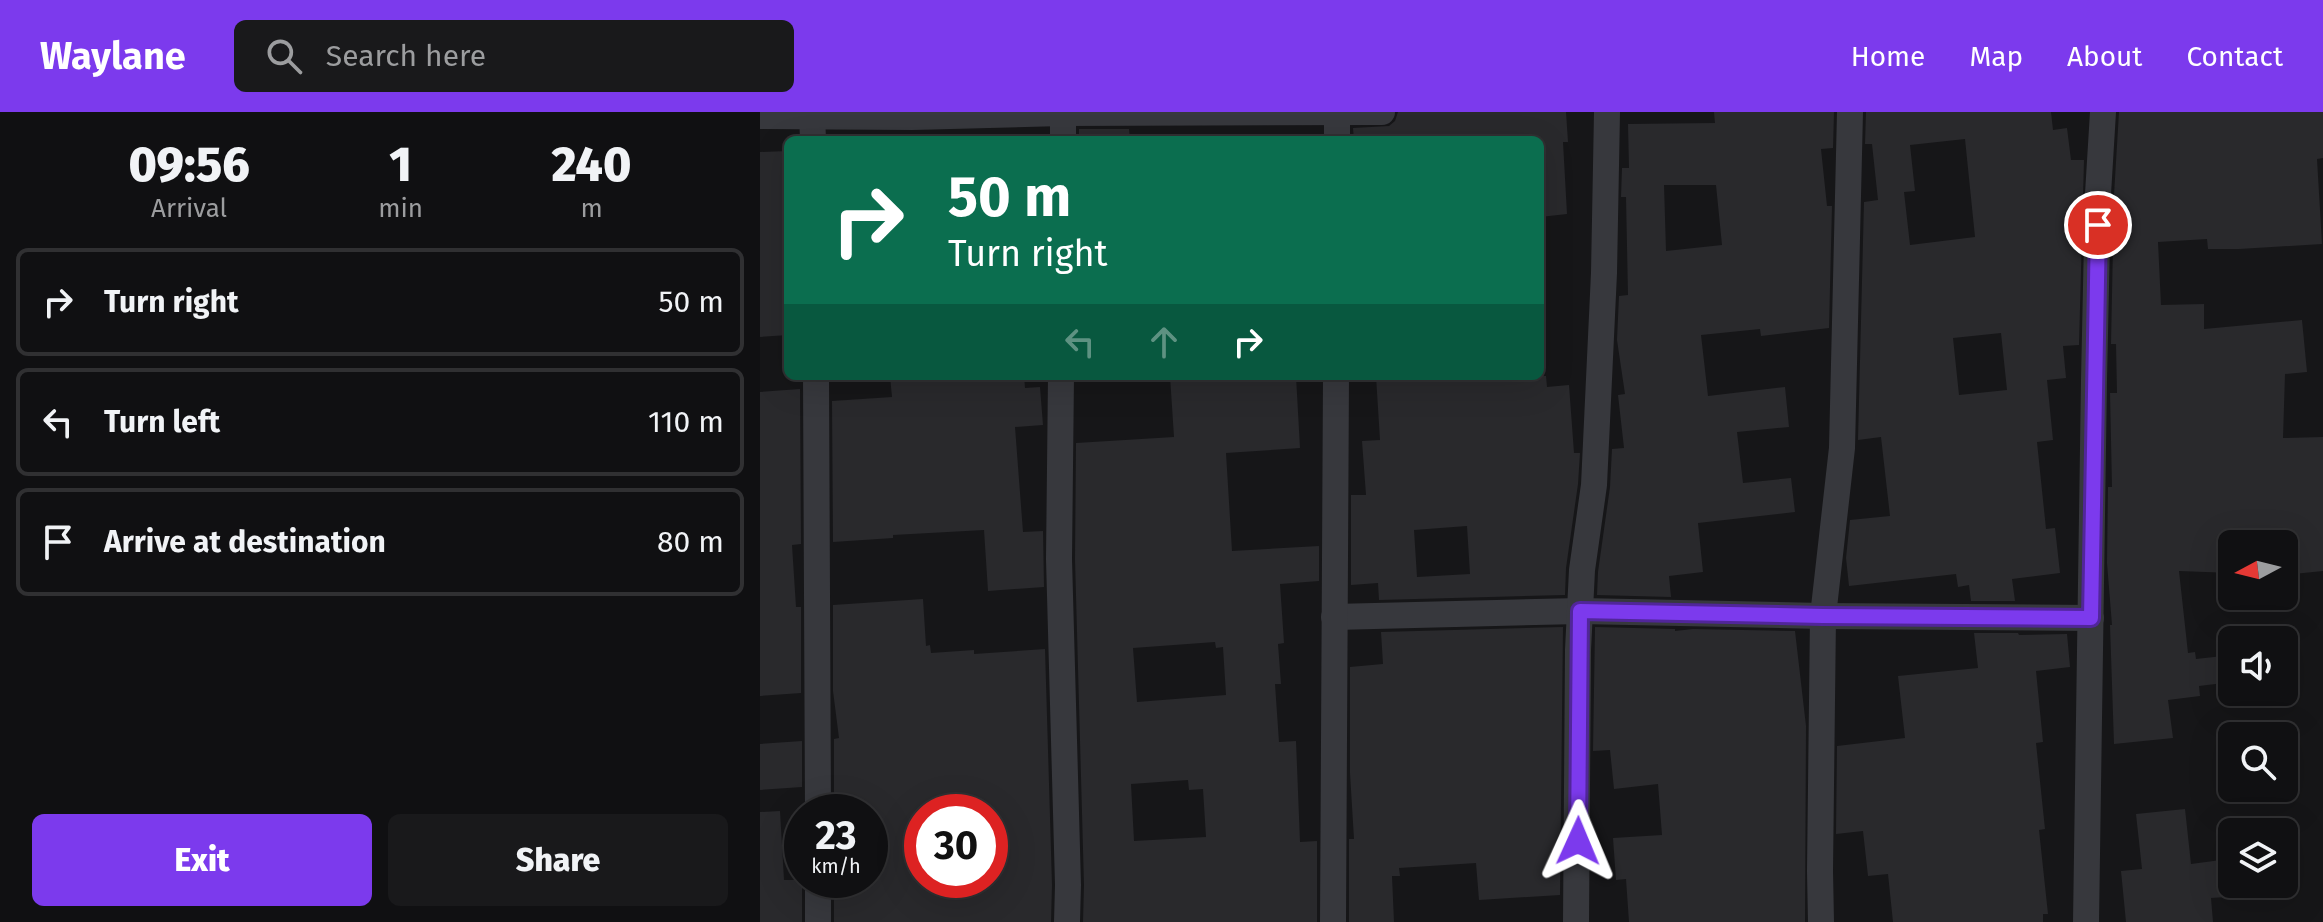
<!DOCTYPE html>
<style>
body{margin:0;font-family:"Fira Sans",sans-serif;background:#19191b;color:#f1f3f6;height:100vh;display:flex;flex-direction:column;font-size:30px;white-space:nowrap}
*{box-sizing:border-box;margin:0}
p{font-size:26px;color:#9c9d9f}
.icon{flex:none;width:44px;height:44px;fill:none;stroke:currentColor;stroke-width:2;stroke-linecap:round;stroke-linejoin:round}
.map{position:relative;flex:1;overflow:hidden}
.side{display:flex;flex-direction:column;background:#101012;width:760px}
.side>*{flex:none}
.guide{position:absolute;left:24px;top:24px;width:760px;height:244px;border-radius:12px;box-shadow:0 8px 32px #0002,0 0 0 2px #303032;background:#0b6e4f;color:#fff;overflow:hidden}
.needle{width:52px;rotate:263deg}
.tools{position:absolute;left:1458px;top:418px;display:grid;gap:16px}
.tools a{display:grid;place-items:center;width:80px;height:80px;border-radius:12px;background:#101012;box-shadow:0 8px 32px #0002,0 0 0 2px #303032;font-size:40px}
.speed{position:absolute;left:24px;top:682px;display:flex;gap:16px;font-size:40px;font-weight:700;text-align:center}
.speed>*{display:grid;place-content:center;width:104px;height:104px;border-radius:50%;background:#101012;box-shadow:0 8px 32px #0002,0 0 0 2px #303032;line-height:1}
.speed small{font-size:20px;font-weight:400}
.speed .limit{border:12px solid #d22;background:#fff;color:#111}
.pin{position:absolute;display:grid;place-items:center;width:68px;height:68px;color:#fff;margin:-34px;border:4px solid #fff;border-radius:50%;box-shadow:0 2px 8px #0007}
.me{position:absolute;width:88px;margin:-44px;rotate:1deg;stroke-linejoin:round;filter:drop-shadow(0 0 6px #0008)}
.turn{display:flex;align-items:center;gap:28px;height:168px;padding:0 32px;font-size:36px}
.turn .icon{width:104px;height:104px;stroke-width:2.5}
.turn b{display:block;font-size:56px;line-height:68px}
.lanes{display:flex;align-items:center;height:76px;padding:0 32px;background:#0003;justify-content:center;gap:40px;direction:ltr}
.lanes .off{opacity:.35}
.eta{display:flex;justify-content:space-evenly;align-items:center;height:136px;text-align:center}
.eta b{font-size:48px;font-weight:800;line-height:56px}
.cta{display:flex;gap:16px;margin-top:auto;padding:16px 32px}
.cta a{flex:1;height:92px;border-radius:12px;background:#7c3aed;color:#fff;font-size:32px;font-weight:800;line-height:92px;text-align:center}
.cta a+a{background:#19191b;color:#f1f3f6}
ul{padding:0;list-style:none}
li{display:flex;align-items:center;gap:24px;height:108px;margin:0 16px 12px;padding:0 16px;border:4px solid #303032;border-radius:12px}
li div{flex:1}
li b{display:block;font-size:30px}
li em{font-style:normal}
header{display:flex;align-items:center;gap:48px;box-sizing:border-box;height:112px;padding:0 40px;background:#7c3aed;color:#fff}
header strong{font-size:38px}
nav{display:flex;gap:44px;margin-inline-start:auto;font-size:28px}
.search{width:560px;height:72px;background:#19191b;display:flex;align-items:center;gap:20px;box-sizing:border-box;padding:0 28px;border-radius:12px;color:#9c9d9f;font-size:30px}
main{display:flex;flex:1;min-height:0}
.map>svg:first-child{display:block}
</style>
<header>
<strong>Waylane</strong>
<div class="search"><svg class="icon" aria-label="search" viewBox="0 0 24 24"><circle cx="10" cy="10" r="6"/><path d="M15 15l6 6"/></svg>Search here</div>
<nav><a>Home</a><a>Map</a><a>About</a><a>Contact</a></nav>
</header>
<main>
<section class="side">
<div class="eta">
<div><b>09:56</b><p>Arrival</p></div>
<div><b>1</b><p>min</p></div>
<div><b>240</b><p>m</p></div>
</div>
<ul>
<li><svg class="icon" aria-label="right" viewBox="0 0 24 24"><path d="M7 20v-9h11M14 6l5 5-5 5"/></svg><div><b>Turn right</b></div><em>50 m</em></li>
<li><svg class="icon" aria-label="left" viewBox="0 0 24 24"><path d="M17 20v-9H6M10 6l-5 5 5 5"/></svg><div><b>Turn left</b></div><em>110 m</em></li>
<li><svg class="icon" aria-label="arrive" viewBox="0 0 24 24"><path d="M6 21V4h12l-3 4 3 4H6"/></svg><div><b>Arrive at destination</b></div><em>80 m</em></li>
</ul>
<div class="cta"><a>Exit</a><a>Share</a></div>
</section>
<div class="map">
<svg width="1563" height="810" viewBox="0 0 1563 810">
<rect width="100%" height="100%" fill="#161618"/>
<g fill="#29292c" fill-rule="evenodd">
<path d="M 638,0 L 806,0 L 808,30 L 803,30 L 807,102 L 780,105 L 780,28 L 594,28 L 593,16 L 629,14 L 635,9 Z"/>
<path d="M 954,0 L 1074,0 L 1073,36 L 1061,37 L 1067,94 L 1072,94 L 1069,216 L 1001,224 L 1000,217 L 941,223 L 948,284 L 1025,275 L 1029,315 L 977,320 L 983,371 L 1031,366 L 1035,400 L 938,411 L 943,460 L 909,464 L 911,485 L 837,483 L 838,460 L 850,375 L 852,337 L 864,336 L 858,283 L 865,282 L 857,228 L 859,184 L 868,183 L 866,85 L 861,85 L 862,56 L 869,56 L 868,12 L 955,11 ZM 904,73 L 956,73 L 962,133 L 906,139 Z"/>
<path d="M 1106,0 L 1291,0 L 1293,18 L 1307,16 L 1311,48 L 1324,48 L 1319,233 L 1303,234 L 1306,266 L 1287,268 L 1293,328 L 1277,330 L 1286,417 L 1295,416 L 1300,461 L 1252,467 L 1255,489 L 1211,489 L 1209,473 L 1198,475 L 1196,462 L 1089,474 L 1086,446 L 1090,408 L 1130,404 L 1121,325 L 1098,328 L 1104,90 L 1118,88 L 1112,32 L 1105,32 ZM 1205,27 L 1215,125 L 1150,133 L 1144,80 L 1155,79 L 1150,33 ZM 1241,221 L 1247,278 L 1199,283 L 1193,226 Z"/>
<path d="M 1359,0 L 1563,0 L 1563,46 L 1557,47 L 1562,132 L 1479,137 L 1448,137 L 1447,127 L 1398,130 L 1401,193 L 1444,192 L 1444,217 L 1542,208 L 1547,260 L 1525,262 L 1523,326 L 1563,325 L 1563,459 L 1524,463 L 1524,432 L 1472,432 L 1472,461 L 1419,459 L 1428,541 L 1435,540 L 1436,547 L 1472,543 L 1472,570 L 1439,574 L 1440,584 L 1408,588 L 1413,626 L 1354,632 L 1350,513 L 1352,513 L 1347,451 L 1348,375 L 1352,375 L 1350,281 L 1357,281 L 1356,232 L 1351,232 L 1354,83 Z"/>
<path d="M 319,17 L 369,17 L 370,28 L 319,28 Z"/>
<path d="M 28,39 L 28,223 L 0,225 L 0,40 Z"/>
<path d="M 130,264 L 264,264 L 265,276 L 280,275 L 283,313 L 255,315 L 263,420 L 283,419 L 284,475 L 228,479 L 224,418 L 133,423 L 133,426 L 73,430 L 72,289 L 132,285 Z"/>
<path d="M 410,264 L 536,264 L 540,336 L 466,341 L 472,439 L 559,434 L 559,469 L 520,472 L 524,531 L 518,532 L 521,572 L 515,572 L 519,630 L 536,629 L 540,730 L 557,729 L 557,810 L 323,810 L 324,773 L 315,447 L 316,331 L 414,325 ZM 455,530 L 456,536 L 463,535 L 466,583 L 377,590 L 373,536 ZM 428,668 L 429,678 L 443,677 L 446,725 L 374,729 L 371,672 Z"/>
<path d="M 616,264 L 786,264 L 787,275 L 809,273 L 814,341 L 820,341 L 818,372 L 806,456 L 805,483 L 619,488 L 618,471 L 591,473 L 591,383 L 606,383 L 602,329 L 620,328 ZM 707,414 L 710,462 L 657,465 L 654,418 Z"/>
<path d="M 40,277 L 41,432 L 32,433 L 36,495 L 41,495 L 41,581 L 0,584 L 0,280 Z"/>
<path d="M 163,487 L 166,534 L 170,533 L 171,541 L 214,538 L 214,542 L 285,537 L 292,773 L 291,810 L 74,810 L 74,768 L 110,768 L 110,700 L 74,700 L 74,627 L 79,626 L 73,579 L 73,493 ZM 162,700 L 230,700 L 230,768 L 226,768 L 227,777 L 177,780 L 176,768 L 162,768 Z"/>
<path d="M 803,515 L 800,783 L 719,788 L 716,751 L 639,756 L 640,764 L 632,764 L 634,810 L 589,810 L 589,727 L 594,727 L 590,661 L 590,555 L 623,552 L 621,520 Z"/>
<path d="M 835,515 L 915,517 L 915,519 L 933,517 L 1035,519 L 1046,614 L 1045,810 L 869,810 L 866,767 L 856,768 L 853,726 L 902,723 L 898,672 L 854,677 L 850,638 L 833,639 Z"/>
<path d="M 1214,521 L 1258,521 L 1259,523 L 1307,522 L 1310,555 L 1276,559 L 1283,630 L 1276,631 L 1285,717 L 1279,718 L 1288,802 L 1283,802 L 1283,810 L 1133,810 L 1128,762 L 1108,764 L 1103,719 L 1076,722 L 1077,634 L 1145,626 L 1138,564 L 1218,556 Z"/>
<path d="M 42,629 L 42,675 L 0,678 L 0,632 Z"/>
<path d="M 1425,697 L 1431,752 L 1461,748 L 1466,785 L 1451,786 L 1453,810 L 1366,810 L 1361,759 L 1382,757 L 1376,702 Z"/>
<path d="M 20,699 L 24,768 L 42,768 L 42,810 L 0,810 L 0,700 Z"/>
</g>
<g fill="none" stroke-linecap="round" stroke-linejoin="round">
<g stroke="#37383d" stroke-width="26">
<path d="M 52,0 L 53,28"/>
<path d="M 0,4 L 152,5 L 303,1 L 622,0"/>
<path d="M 303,28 L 303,0"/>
<path d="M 577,28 L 577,0"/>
<path d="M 56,264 L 58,700"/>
<path d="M 301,264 L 299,447 L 308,773 L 307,810"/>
<path d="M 574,505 L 820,499 L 1063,504 L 1331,506"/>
<path d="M 58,768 L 58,810"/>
<path d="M 573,810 L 576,264"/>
<path d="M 816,810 L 818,538 L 822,458 L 834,373 L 844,161 L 847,0"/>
<path d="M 1061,810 L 1060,759 L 1063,504 L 1082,336 L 1090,0"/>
<path d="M 1326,810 L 1334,268 L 1338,82 L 1343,0"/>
</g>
</g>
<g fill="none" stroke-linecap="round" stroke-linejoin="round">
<defs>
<path id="route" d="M 818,729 L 820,499 L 1063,504 L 1331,506 L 1338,113"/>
</defs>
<use href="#route" stroke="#51269a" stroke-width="20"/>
<use href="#route" stroke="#7c3aed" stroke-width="14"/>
</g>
</svg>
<div class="tools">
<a><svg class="needle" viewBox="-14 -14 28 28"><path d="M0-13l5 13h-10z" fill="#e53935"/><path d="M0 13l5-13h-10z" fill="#9c9d9f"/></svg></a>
<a><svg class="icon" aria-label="sound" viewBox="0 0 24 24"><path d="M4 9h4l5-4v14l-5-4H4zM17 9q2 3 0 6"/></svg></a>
<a><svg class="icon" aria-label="search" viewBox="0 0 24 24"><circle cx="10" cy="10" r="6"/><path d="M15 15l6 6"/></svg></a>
<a><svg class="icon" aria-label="layers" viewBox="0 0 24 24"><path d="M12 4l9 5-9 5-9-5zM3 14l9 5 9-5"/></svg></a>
</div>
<div class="speed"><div>23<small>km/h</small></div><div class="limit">30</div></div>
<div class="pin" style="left:1338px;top:113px;background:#d93025"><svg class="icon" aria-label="arrive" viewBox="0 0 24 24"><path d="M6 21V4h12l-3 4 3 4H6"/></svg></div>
<svg class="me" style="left:818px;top:729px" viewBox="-20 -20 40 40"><path d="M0-17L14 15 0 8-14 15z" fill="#7c3aed" stroke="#fff" stroke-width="4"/></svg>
<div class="guide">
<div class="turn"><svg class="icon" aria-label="right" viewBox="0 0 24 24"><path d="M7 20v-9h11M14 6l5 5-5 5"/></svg><div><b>50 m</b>Turn right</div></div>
<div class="lanes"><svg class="icon off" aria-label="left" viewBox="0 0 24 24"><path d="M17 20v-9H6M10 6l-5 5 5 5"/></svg><svg class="icon off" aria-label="ahead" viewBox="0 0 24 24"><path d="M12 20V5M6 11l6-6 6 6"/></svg><svg class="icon" aria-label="right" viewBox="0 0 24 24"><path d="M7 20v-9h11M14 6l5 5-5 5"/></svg></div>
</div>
</div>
</main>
